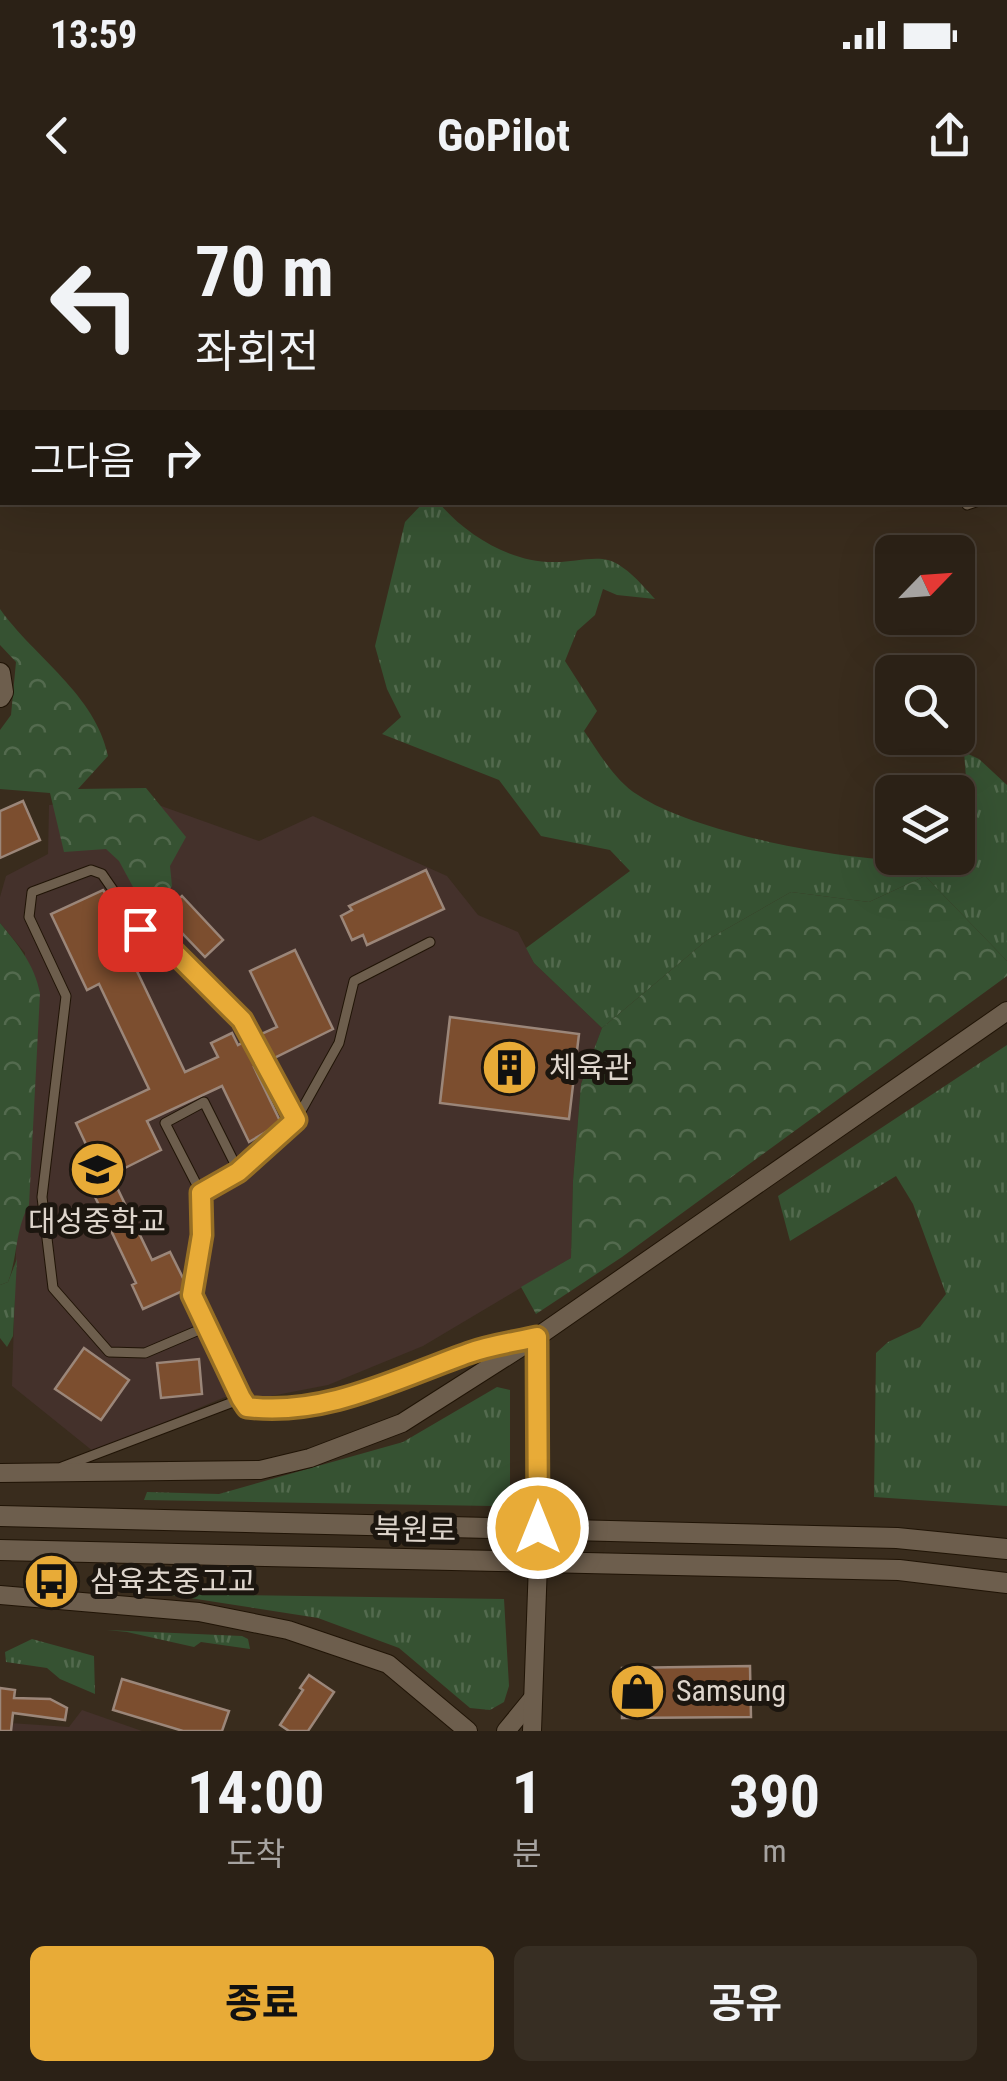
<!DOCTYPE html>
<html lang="ko">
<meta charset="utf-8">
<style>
body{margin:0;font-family:"Roboto Condensed","Noto Sans KR",sans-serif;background:#372e23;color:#f1f3f6;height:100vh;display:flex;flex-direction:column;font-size:38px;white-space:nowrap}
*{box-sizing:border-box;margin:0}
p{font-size:32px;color:#a6a3a1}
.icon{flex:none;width:55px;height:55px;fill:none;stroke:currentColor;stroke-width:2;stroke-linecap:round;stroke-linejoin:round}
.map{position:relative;height:1531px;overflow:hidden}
.side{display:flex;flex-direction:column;background:#2b2116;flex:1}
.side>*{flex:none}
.banner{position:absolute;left:0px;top:0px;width:1008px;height:305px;box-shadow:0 10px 40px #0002,0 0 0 2px #473e35;background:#2b2116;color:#f1f3f6;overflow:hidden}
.needle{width:65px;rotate:65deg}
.tools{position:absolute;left:875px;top:335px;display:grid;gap:20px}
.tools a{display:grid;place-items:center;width:100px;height:100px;border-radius:15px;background:#2b2116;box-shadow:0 10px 40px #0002,0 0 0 2px #473e35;font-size:50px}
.pin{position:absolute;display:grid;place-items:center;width:85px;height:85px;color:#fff;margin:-42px;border-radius:20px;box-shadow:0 5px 15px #0006}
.me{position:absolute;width:110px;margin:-55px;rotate:0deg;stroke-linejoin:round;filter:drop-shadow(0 0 8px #0008)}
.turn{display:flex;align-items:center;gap:35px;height:210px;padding:0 30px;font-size:45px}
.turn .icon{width:130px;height:130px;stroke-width:2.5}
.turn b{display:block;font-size:70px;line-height:85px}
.then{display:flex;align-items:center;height:95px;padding:0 30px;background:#0003;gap:20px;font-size:38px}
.eta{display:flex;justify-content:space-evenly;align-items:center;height:170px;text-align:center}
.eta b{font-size:60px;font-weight:700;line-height:70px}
.action{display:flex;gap:20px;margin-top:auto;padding:20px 30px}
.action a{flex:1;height:115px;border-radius:15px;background:#e8ab37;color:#111;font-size:40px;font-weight:700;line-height:115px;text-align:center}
.action a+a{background:#372e23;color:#f1f3f6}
.status{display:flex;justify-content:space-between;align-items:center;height:70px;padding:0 50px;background:#2b2116;direction:ltr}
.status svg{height:28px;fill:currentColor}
header{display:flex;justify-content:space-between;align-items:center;height:130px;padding:0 30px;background:#2b2116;font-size:45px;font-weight:700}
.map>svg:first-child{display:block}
</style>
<div class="status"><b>13:59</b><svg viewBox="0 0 49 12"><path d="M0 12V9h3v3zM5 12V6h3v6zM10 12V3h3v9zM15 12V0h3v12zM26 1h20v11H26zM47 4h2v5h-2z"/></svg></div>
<header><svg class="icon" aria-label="back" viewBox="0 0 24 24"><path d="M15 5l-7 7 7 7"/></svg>GoPilot<svg class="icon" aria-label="share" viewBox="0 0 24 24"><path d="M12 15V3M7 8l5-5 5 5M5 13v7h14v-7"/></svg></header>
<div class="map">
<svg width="1007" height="1531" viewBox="0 0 1007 1531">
<defs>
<pattern id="grass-tufts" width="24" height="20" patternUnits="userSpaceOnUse" patternTransform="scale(2.5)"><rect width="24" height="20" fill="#365232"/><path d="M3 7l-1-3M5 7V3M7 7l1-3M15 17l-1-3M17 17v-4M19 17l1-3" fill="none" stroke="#536a4e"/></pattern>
<pattern id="forest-crowns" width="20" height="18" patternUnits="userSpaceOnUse" patternTransform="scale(2.5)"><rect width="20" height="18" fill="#365232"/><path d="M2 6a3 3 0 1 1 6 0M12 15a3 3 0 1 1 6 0" fill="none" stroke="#536a4e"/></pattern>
</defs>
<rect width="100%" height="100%" fill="#392c1d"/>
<g fill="#44312b">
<path d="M 139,598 L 259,641 L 313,616 L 447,676 L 478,715 L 518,732 L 534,763 L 602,828 L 581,884 L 573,981 L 571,1058 L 423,1146 L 328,1185 L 271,1196 L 225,1197 L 94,1252 L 12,1186 L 25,753 L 0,723 L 0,697 L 6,676 L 48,654 L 49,605 Z"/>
<path d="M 82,1510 L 142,1531 L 0,1531 L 10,1523 L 69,1527 Z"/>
</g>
<g fill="url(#grass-tufts)">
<path d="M 423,303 L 439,303 C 466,335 510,362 553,362 C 569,363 592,356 608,360 C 626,365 643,386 655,399 L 617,395 L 603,389 L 595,415 L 577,431 L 565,461 L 597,511 L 584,531 C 599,553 615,581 638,595 C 690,630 818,655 882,659 L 892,643 L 892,658 L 958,658 L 958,598 L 967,591 L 964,552 L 979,559 L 1007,585 L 1007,761 L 925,676 L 869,702 L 791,692 L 707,740 L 602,828 L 534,763 L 526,748 L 630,671 L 610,650 L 541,636 L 499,580 L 382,534 L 401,517 L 387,489 L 375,446 L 405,322 Z"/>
<path d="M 1007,845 L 1007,1306 L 874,1297 L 876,1153 L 888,1142 L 920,1127 L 946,1094 L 913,1004 L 896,976 L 790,1041 L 778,996 Z"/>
<path d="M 17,1059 L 13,1136 L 7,1147 L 0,1138 L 0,1085 L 8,1082 Z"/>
<path d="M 497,1187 L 510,1190 L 510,1299 L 493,1306 L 144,1300 L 147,1292 L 219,1294 L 403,1242 Z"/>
<path d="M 164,1394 L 504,1399 L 509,1486 L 504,1502 L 490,1510 L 470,1508 L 399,1448 L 318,1418 Z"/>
<path d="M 107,1430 L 242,1436 L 248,1439 L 250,1449 L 201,1442 L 194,1447 L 127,1432 Z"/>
<path d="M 32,1439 L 94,1456 L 95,1494 L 60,1479 L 47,1468 L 6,1462 L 5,1452 Z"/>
</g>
<g fill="url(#forest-crowns)">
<path d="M 468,0 L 1007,0 L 1007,164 L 1005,2 Z"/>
<path d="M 0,409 C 34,457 96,495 108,556 L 78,589 L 146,588 L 186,637 L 170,666 L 172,686 L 164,698 L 145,709 L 119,661 L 106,649 L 64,652 L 50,593 L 0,589 L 0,530 L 11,515 L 16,462 L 0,445 Z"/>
<path d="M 925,676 L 1007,761 L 1007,776 L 622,1057 L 536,1114 L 521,1087 L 571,1058 L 573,981 L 581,884 L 602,828 L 707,740 L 791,692 L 869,702 Z"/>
<path d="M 0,723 C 19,746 34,764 40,793 L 29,1005 C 15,1029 18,1057 8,1082 L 0,1085 Z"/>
</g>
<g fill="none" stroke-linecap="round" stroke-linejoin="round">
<g stroke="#164567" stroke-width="5">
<path d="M 351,0 L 352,2"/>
<path d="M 1005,182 L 1007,180"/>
</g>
</g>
<g fill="#7c4e2f" stroke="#9b8679" stroke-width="2.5">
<path d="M 23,601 L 40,640 L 0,658 L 0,611 Z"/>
<path d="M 426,670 L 444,709 L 367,745 L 363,735 L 352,740 L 341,716 L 352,710 L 349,706 Z"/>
<path d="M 103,690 L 122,717 L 135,744 L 126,748 L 185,872 L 218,857 L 211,843 L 232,833 L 238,845 L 244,842 L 257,866 L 254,867 L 281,923 L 249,942 L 222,886 L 147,921 L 161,950 L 111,975 L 152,1060 L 170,1052 L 186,1084 L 185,1090 L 143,1109 L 132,1085 L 136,1083 L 77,959 L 90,953 L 76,923 L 149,889 L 99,784 L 87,790 L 51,714 Z"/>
<path d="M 182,696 L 223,740 L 205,757 L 163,713 Z"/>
<path d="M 295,750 L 333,829 L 272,859 L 259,835 L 277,827 L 250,771 Z"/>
<path d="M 450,817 L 579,834 L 569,919 L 440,903 Z"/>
<path d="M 84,1148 L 129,1180 L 101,1220 L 55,1189 Z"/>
<path d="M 199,1159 L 202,1194 L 161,1198 L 157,1163 Z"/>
<path d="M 750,1466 L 751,1517 L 622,1518 L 622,1468 Z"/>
<path d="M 309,1475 L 334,1492 L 308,1531 L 289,1531 L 280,1525 L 303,1490 L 300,1488 Z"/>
<path d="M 122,1479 L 229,1511 L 222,1531 L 183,1531 L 113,1510 Z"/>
<path d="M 0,1488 L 15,1490 L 14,1498 L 50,1499 L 67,1508 L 65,1520 L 13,1513 L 11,1531 L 0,1531 Z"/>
</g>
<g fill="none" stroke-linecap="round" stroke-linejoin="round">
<defs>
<g id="service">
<path d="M 1005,295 L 1007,294"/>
<path d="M 967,305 L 976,302"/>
<path d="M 296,920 L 339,843 L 354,781 L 430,742"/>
<path d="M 201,993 L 239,972 L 204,902 L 165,923 L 201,993 L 202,1035 L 192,1095 L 247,1207 C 324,1217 398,1178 469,1153 C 486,1147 504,1144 522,1140"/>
<path d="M 206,1127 L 145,1153 L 109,1152 L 53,1088 L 42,997 L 66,796 L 29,717 L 32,692 L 91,670 L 102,674 L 140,729 L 168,746 L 241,820 L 296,920 L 239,972"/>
<path d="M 62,1267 L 241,1199"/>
</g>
<g id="minor">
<path d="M 537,1137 L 538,1328"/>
<path d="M 0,1273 L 260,1270 L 310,1258 L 402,1223 L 537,1137 L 1007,811"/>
<path d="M 0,1395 L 199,1412 L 288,1430 L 388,1464 L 468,1531"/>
<path d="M 506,1531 L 533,1498"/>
<path d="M 532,1531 L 538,1363"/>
</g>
<g id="tertiary">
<path d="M 53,2 L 54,0"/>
<path d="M 0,219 L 2,216"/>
<path d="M 0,473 L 3,492 L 0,497"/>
<path d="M 0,1316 L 897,1338 L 1007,1349"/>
<path d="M 0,1350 L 899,1370 L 1007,1383"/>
</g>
</defs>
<use href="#service" stroke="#201406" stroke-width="11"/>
<use href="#minor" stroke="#201406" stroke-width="20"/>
<use href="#tertiary" stroke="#201406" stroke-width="22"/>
<use href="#service" stroke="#6d5e4d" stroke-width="9"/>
<use href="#minor" stroke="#6d5e4d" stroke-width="18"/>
<use href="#tertiary" stroke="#6d5e4d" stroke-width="20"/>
</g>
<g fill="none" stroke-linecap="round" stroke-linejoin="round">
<defs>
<path id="route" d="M 140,729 L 168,746 L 242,820 L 296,920 L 238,972 L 201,993 L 202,1035 L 192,1095 L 241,1198 L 247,1207 C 325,1217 398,1178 469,1153 C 491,1145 515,1142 537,1137 L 538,1328"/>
</defs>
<use href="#route" stroke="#976f24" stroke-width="25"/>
<use href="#route" stroke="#e8ab37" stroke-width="18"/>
</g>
<defs>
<symbol id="building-disc" viewBox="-11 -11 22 22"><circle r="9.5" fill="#e8ab37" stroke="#1c160f"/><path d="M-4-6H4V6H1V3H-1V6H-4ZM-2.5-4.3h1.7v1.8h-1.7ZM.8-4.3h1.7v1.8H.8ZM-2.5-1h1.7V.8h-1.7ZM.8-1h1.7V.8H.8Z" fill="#111"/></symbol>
<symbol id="school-disc" viewBox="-11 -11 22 22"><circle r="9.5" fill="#e8ab37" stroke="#1c160f"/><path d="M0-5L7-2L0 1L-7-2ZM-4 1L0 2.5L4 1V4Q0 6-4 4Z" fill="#111"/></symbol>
<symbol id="bus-disc" viewBox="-11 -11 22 22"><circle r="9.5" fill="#e8ab37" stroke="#1c160f"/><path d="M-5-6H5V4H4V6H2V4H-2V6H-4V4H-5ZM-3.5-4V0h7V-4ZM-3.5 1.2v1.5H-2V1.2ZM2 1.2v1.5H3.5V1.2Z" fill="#111"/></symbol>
<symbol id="shop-disc" viewBox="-11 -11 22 22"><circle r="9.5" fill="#e8ab37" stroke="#1c160f"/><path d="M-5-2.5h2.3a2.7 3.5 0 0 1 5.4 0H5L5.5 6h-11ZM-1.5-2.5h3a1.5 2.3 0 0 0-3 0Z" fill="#111"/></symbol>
</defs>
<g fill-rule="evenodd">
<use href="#building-disc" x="478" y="836" width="63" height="63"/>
<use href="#school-disc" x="66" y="938" width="63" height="63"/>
<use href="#bus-disc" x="20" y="1350" width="63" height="63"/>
<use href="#shop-disc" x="606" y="1460" width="63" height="63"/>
</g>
<g text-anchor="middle" stroke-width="10" stroke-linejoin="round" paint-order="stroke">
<g font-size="30" fill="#ded5cc" stroke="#1c160f" text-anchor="start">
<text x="549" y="878">체육관</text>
<text x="97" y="1032" text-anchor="middle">대성중학교</text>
<text x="90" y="1392">삼육초중고교</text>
<text x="676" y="1501">Samsung</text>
</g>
<g font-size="30" fill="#ded5cc" stroke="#1c160f">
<text transform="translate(415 1330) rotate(1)" y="10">북원로</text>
</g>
</g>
</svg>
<div class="tools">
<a><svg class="needle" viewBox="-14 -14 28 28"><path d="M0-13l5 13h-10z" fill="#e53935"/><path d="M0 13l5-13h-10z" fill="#a6a3a1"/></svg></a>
<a><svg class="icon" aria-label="search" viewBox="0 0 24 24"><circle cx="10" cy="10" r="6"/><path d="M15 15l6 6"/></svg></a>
<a><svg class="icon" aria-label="layers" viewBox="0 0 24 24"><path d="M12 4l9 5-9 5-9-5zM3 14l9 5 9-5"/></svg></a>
</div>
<div class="pin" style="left:140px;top:729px;background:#d93025"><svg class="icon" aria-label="arrive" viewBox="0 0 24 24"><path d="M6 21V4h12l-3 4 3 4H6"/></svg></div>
<svg class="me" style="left:538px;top:1328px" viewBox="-20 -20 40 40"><circle r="17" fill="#e8ab37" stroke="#fff" stroke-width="3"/><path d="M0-11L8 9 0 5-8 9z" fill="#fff"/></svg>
<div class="banner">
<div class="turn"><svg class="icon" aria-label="left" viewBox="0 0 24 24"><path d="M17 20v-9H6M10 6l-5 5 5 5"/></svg><div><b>70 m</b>좌회전</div></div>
<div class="then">그다음<svg class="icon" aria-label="right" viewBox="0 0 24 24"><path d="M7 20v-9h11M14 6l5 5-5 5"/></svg></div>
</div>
</div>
<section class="side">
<div class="eta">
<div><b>14:00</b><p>도착</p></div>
<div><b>1</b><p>분</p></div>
<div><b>390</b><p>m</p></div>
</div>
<div class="action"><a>종료</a><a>공유</a></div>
</section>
